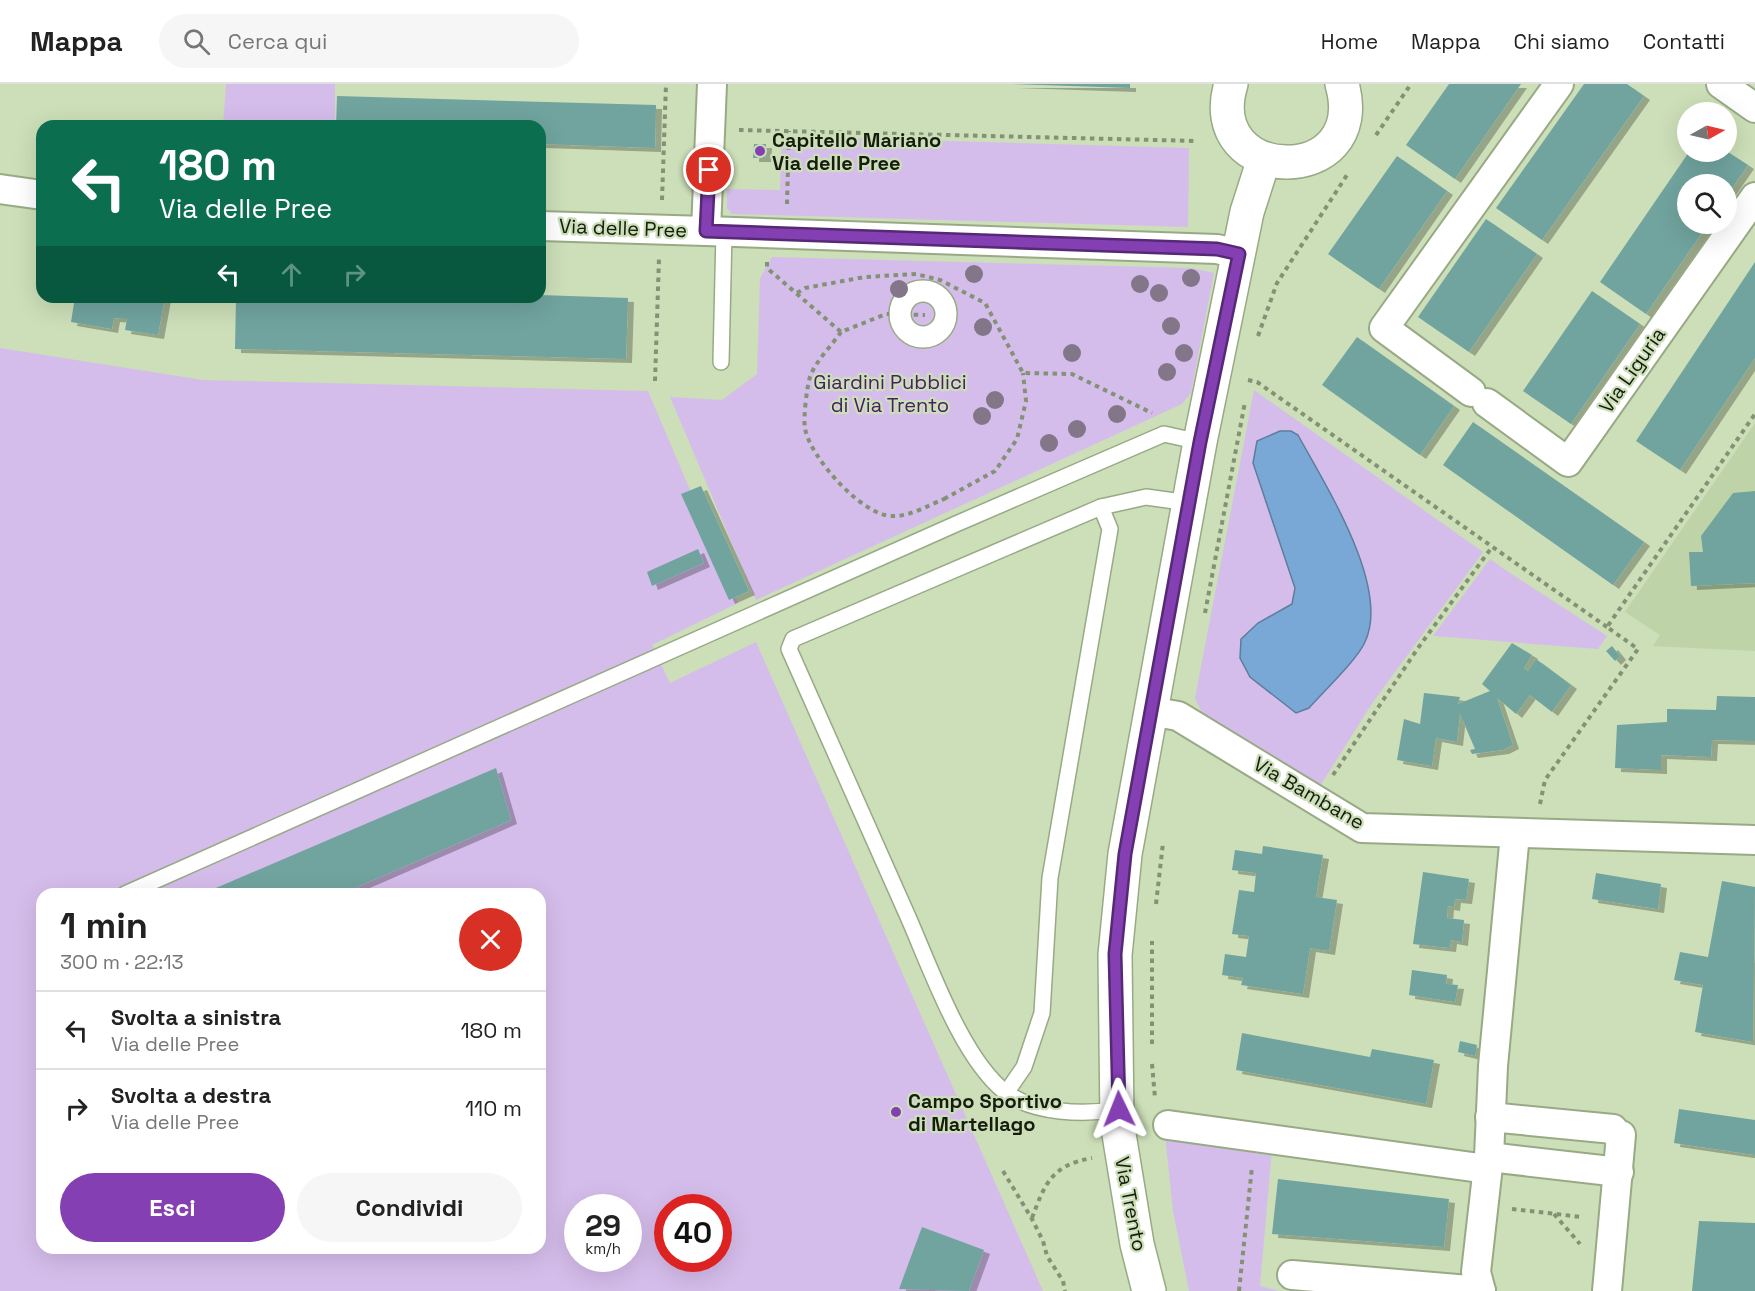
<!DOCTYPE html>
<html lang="it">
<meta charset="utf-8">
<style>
body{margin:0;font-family:"Space Grotesk",sans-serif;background:#f6f6f6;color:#222;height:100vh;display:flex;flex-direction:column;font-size:22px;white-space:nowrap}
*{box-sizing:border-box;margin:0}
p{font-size:20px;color:#767676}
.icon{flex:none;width:33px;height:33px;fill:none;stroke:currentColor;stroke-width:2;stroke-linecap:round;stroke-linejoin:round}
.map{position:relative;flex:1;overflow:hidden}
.panel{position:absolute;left:36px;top:804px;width:510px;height:366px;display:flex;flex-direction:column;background:#fff;border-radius:18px;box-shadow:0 6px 24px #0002}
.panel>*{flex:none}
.hud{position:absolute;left:36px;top:36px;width:510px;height:183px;border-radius:18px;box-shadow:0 6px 24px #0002;background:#0b6e4f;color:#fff;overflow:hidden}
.needle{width:39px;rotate:82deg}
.tools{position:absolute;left:1677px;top:18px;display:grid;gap:12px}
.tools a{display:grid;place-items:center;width:60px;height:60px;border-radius:50%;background:#fff;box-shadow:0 6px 24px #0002;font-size:30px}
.speed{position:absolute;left:564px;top:1110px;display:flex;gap:12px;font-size:30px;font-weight:700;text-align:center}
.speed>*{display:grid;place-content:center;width:78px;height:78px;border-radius:50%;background:#fff;box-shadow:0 6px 24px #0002;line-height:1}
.speed small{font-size:15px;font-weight:400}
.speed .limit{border:9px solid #d22;background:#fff;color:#111}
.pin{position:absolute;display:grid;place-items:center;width:51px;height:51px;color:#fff;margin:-26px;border:3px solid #fff;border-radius:50%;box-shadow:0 2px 6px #0007}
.me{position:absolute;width:66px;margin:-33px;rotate:358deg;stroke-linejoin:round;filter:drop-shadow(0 0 4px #0008)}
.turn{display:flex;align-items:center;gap:21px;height:126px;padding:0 24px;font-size:27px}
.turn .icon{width:78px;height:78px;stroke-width:2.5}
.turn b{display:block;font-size:42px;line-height:51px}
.lanes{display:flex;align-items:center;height:57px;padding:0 24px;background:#0003;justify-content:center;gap:30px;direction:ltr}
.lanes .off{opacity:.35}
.round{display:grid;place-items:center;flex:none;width:63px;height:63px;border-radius:32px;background:#f6f6f6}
.overview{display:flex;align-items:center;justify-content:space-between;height:102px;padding:0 24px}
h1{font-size:36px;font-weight:700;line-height:45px}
.cta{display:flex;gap:12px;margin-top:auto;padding:12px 24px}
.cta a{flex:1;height:69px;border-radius:36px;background:#843fb3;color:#fff;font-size:24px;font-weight:700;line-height:69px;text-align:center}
.cta a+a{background:#f6f6f6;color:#222}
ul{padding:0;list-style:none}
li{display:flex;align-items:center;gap:18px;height:78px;padding:0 24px;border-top:2px solid #e0e0e0}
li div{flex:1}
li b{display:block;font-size:22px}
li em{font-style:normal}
header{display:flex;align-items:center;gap:36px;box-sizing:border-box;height:84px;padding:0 30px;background:#fff;border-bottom:2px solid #e0e0e0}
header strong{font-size:28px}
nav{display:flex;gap:33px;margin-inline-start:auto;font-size:21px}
.search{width:420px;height:54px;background:#f6f6f6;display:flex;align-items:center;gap:15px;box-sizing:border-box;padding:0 21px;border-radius:33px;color:#767676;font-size:22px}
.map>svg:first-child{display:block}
</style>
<header>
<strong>Mappa</strong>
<div class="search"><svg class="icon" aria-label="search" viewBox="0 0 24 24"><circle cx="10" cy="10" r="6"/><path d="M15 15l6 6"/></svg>Cerca qui</div>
<nav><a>Home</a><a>Mappa</a><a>Chi siamo</a><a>Contatti</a></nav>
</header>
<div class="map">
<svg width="1755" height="1207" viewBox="0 0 1755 1207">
<defs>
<filter id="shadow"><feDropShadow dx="6" dy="4" stdDeviation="0" flood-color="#0004"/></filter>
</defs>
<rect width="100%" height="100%" fill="#ccdfb8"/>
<path fill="#bed3a7" d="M 1755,339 L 1755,567 L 1653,562 L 1660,551 L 1625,528 Z"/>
<g fill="#d5bdeb" fill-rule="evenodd">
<path d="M 226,0 L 335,0 L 335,42 L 223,42 Z"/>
<path d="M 782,52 L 1189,64 L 1188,143 L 732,130 L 727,124 L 727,105 L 780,106 Z"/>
<path d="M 772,173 L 1192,184 L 1214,189 L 1191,309 L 1182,320 L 756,516 L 670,313 L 722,316 L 757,290 L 760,194 Z"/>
<path d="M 0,264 L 203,296 L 648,307 L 738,519 L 652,561 L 670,599 L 756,558 L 1043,1207 L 0,1207 ZM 42,810 L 540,810 L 540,1164 L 42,1164 ZM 578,1124 L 628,1124 L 628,1174 L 578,1174 ZM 668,1124 L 718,1124 L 718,1174 L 668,1174 Z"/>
<path d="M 1254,306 L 1483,468 L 1373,618 L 1320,702 L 1205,635 L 1195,614 Z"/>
<path d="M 1490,475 L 1504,485 L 1607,552 L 1598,565 L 1433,552 Z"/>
<path d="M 1165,1051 L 1272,1065 L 1260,1202 L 1279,1207 L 1189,1207 L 1173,1127 Z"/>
</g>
<path fill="#7aa8d6" stroke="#5c7e9a" stroke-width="1.5" d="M 1280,347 L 1291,347 L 1298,351 C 1325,401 1391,503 1365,558 C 1357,576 1323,608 1309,624 L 1296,629 L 1250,593 L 1240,574 L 1241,555 L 1258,539 L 1292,520 L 1295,504 L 1253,379 L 1257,357 Z"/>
<g fill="#71a49f" filter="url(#shadow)">
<path d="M 1011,0 L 1130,0 L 1130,4 Z"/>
<path d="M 1449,0 L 1521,0 L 1455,95 L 1406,61 Z"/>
<path d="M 1584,0 L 1627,0 L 1644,12 L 1542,156 L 1496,124 Z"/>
<path d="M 337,12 L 656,21 L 655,64 L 540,60 L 540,42 L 336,42 Z"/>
<path d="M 754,60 L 766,60 L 765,74 L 753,74 Z"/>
<path d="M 1689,68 L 1728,68 L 1748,81 L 1726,113 L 1726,100 L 1688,100 L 1688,140 L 1708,140 L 1646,230 L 1600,198 Z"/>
<path d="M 1397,72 L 1447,107 L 1379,205 L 1328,170 Z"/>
<path d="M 1486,135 L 1537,170 L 1469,268 L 1418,233 Z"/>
<path d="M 1755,178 L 1755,274 L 1680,386 L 1636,357 Z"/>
<path d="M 1592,207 L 1640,240 L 1571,340 L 1523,307 Z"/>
<path d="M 540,211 L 628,214 L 626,275 L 235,265 L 236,213 Z"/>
<path d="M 75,213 L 165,213 L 158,251 L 125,246 L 127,235 L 114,234 L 112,245 L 71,238 Z"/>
<path d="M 1357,253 L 1454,322 L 1420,371 L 1322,301 Z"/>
<path d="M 1473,338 L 1644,458 L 1613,501 L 1443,381 Z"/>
<path d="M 701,402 L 749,507 L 729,516 L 681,410 Z"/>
<path d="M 1755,407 L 1755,499 L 1691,502 L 1689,468 L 1703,468 L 1701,452 L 1733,409 Z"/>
<path d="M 698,465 L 704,479 L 652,502 L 647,488 Z"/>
<path d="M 1512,559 L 1532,571 L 1524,584 L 1528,587 L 1536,575 L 1571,601 L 1552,628 L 1530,611 L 1516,630 L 1497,614 L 1513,661 L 1503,666 L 1472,670 L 1470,666 L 1475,665 L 1460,630 L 1457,658 L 1436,654 L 1432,682 L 1397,676 L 1404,635 L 1420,640 L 1424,609 L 1460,613 L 1458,620 L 1490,607 L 1482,600 Z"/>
<path d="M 1612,562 L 1620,572 L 1615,577 L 1606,567 Z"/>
<path d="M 1717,612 L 1755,613 L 1755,657 L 1712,656 L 1711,673 L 1661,671 L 1661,686 L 1615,684 L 1617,641 L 1667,638 L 1667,625 L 1716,626 Z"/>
<path d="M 496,684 L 511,736 L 341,810 L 202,810 Z"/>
<path d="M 1263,762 L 1323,771 L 1316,813 L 1337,816 L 1329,867 L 1310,864 L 1303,910 L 1241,901 L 1243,894 L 1222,891 L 1225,870 L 1246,873 L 1249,852 L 1232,850 L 1239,806 L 1254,808 L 1256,789 L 1232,786 L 1235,766 L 1262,770 Z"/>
<path d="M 1423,788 L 1469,795 L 1466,816 L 1455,815 L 1454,823 L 1448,822 L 1447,834 L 1464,836 L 1462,858 L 1451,856 L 1450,864 L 1413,860 Z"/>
<path d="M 1596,789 L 1661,800 L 1658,825 L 1592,815 Z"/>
<path d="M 1722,797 L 1755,803 L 1753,958 L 1695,948 L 1703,901 L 1674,896 L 1680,868 L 1708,873 Z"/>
<path d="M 1412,886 L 1447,891 L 1446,900 L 1458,901 L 1455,918 L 1409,911 Z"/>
<path d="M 1242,949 L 1370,973 L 1372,965 L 1434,976 L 1426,1020 L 1236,986 Z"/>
<path d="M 1460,957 L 1477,961 L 1475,972 L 1458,968 Z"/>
<path d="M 1679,1025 L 1755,1036 L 1755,1071 L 1674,1059 Z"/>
<path d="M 1278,1095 L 1449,1115 L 1444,1163 L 1272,1150 Z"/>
<path d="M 1699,1137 L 1755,1139 L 1755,1207 L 1692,1207 Z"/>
<path d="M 922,1143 L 984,1166 L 969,1207 L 899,1205 Z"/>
</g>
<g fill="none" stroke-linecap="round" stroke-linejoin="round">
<defs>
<g id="service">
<path d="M 721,278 L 724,148"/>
<path d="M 125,810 L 956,440 L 1164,350 L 1200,358"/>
<path d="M 1006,1009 L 1024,983 L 1042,929 L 1050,794 L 1110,445 L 1101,423"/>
<path d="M 1119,1025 C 1085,1031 1034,1030 1005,1008 C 960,972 929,879 905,826 C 867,739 828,652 789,565 L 793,555 L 1101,423 L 1146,413 L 1189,419"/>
</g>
<circle id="pedestrian" cx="923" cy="230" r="23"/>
<g id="minor">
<path d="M 1721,0 L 1755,24"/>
<path d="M 0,105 L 42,111"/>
<path d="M 540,142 L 706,147 L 712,0"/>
<path d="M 706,147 L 1217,165 L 1239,170"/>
<path d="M 1471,308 L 1384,244 L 1559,0"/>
<path d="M 1487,319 L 1568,378 L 1755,113"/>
<path d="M 1150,627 L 1178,632 L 1362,744 L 1755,756"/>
<path d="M 1490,1033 L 1613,1045 L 1618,1052 L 1621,1051 L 1607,1207"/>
<path d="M 1168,1041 L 1487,1085"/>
<path d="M 1489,1073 L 1619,1088"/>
<path d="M 1292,1191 L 1481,1207"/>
<path d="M 1481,1207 L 1476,1188 L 1489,1073 L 1493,982 L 1515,750"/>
</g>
<g id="tertiary">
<path d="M 1231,0 C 1200,102 1372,106 1342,0"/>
<path d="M 1149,1207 L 1137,1160 L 1117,1038 L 1115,871 L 1125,770 L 1200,358 L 1247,128 L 1264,75"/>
</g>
</defs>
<use href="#service" stroke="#98aa85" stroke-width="18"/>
<use href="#pedestrian" stroke="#98aa85" stroke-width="24"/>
<use href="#minor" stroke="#98aa85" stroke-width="32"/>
<use href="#tertiary" stroke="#98aa85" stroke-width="36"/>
<g stroke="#839174" stroke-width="4" stroke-dasharray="4.5 4.5" stroke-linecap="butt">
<path d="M 739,46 L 1197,57"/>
<path d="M 1376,51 L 1411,0"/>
<path d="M 662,116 L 666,0"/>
<path d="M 787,120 L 789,47"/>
<path d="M 767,178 L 767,184 L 841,248 L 886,230 L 925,231"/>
<path d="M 797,209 L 805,204 L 865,193 L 916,190 L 940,196 L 985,219 L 1023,289 L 1072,290 L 1152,329"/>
<path d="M 841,248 C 832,261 815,278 810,293 C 807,302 803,335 805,344 C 809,372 862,432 892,432 C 909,433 929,421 944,415 L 947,420"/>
<path d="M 1258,252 L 1277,199 L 1347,91"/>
<path d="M 1248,296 L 1257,298 L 1607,543"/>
<path d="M 655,297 L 659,174"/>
<path d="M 944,415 L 995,387 L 1017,355 L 1026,317 L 1023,289"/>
<path d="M 1205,529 L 1245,318"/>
<path d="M 1333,691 L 1418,564 L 1492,463"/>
<path d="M 1540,720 L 1545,696 L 1638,565 L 1607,543 L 1755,330"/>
<path d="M 1156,820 L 1163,759"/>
<path d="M 1152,960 L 1152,857"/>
<path d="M 1152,980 L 1155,1014"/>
<path d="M 1003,1087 L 1032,1135 L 1043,1157 L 1047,1172 L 1063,1197 L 1065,1207"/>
<path d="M 1512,1125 L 1582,1133"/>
<path d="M 1554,1130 L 1580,1160"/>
<path d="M 1032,1134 C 1045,1099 1052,1081 1092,1074"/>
<path d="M 1239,1207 L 1252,1083"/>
</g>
<use href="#service" stroke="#fff" stroke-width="15"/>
<use href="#pedestrian" stroke="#fff" stroke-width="21"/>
<use href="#minor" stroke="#fff" stroke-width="28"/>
<use href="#tertiary" stroke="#fff" stroke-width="33"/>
</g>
<g fill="#827688">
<circle cx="974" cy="190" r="9"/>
<circle cx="1191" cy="194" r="9"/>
<circle cx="1140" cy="200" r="9"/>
<circle cx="899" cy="205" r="9"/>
<circle cx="1159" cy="209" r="9"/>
<circle cx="1171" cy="242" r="9"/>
<circle cx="983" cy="243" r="9"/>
<circle cx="1072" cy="269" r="9"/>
<circle cx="1184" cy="269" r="9"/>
<circle cx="1167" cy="288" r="9"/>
<circle cx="995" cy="316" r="9"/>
<circle cx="1117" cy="330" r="9"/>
<circle cx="982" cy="332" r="9"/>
<circle cx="1077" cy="345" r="9"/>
<circle cx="1049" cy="359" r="9"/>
</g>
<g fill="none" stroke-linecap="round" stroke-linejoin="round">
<defs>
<path id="route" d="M 709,86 L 706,147 L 1217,165 L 1239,170 L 1200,358 L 1125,770 L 1115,870 L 1119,1025"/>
</defs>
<use href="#route" stroke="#562974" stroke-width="15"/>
<use href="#route" stroke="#843fb3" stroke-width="10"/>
</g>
<g fill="#843fb3" stroke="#ccdfb8" stroke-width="2">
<circle cx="760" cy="67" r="6"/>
<circle cx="896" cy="1028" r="6"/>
</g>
<g text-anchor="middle" stroke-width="4.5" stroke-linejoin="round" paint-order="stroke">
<g font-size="20" font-weight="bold" fill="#161d0f" stroke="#ccdfb8" text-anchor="start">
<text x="772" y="63">Capitello Mariano<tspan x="772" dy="23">Via delle Pree</tspan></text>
<text x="908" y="1024">Campo Sportivo<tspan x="908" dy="23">di Martellago</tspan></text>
</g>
<g font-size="20" fill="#161d0f" stroke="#ccdfb8">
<text transform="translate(623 144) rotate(2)" y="7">Via delle Pree</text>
<text transform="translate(1632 286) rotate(-55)" y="7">Via Liguria</text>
<text transform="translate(1309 709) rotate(30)" y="7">Via Bambane</text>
<text transform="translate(1131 1120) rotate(79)" y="7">Via Trento</text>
</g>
<g font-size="20" fill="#462061" stroke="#ccdfb8">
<text x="890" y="305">Giardini Pubblici<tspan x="890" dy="23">di Via Trento</tspan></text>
</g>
</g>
</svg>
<div class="tools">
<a><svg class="needle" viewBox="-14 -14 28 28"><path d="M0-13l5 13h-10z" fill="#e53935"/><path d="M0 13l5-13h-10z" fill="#767676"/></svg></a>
<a><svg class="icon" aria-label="search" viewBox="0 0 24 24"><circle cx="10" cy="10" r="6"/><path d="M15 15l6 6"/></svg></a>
</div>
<div class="speed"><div>29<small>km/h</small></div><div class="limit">40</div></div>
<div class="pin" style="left:709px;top:86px;background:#d93025"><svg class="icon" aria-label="arrive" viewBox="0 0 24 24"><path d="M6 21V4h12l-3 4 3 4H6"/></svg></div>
<svg class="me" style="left:1119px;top:1025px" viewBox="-20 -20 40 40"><path d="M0-17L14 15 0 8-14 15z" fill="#843fb3" stroke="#fff" stroke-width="4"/></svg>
<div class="hud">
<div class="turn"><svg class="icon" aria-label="left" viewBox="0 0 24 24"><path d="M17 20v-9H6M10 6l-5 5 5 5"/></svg><div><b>180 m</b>Via delle Pree</div></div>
<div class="lanes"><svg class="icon" aria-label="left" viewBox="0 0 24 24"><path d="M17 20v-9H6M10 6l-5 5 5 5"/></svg><svg class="icon off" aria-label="ahead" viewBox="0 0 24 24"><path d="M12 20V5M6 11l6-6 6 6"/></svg><svg class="icon off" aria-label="right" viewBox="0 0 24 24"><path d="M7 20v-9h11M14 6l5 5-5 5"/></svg></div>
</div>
<section class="panel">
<div class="overview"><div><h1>1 min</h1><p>300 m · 22:13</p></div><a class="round" style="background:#d93025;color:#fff"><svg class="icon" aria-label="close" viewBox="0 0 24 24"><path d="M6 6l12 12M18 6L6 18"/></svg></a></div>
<ul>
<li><svg class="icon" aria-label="left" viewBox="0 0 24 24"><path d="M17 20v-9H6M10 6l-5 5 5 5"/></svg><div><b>Svolta a sinistra</b><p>Via delle Pree</p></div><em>180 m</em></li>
<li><svg class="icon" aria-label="right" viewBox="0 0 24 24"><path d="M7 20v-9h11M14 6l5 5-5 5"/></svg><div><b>Svolta a destra</b><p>Via delle Pree</p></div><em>110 m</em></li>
</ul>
<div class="cta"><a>Esci</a><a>Condividi</a></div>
</section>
</div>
